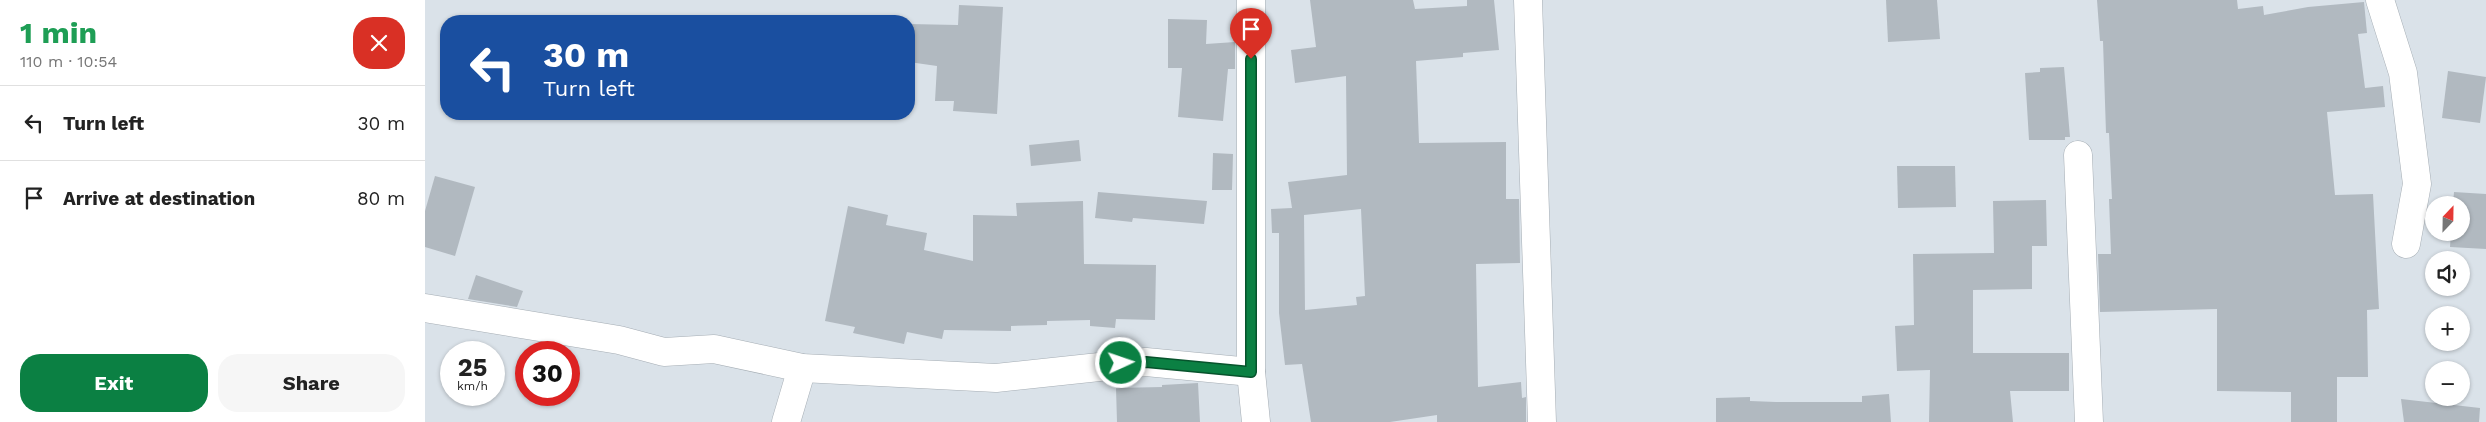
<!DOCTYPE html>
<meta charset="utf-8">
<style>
body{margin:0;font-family:"Work Sans",sans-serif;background:#f6f6f6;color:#222;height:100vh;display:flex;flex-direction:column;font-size:19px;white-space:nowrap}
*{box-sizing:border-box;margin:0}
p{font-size:16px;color:#767676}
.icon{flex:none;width:28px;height:28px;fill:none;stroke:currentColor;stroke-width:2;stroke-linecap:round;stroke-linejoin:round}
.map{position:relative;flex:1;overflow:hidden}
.drawer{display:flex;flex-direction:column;background:#fff;width:425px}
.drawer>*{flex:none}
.banner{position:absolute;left:15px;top:15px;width:475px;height:105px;border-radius:20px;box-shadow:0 1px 4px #0004;background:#1a4fa0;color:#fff;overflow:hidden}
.needle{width:32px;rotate:22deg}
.fabs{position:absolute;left:2000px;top:196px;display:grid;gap:10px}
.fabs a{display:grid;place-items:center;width:45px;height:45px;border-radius:50%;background:#fff;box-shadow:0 1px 4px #0004;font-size:25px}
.speed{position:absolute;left:15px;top:341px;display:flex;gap:10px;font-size:25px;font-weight:700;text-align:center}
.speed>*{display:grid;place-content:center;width:65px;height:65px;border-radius:50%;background:#fff;box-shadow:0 1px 4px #0004;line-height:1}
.speed small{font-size:12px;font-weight:400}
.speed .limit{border:8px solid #d22;background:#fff;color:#111}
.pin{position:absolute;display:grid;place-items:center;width:42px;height:42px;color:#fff;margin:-51px -21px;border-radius:50% 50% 50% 0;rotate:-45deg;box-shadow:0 0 5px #0007}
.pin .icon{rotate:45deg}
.me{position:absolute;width:55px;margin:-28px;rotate:87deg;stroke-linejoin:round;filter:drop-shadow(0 0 4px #0008)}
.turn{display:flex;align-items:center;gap:18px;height:105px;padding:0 20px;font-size:22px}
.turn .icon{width:65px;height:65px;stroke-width:2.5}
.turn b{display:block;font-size:35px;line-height:42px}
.round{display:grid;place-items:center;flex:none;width:52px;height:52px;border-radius:20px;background:#f6f6f6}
.head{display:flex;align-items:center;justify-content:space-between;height:85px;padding:0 20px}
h1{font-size:30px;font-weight:700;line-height:38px;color:#1e9e55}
.primary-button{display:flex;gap:10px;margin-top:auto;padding:10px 20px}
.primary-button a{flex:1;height:58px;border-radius:20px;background:#0b8043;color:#fff;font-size:20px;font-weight:700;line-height:58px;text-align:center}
.primary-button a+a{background:#f6f6f6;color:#222}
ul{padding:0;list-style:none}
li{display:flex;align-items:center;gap:15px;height:75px;padding:0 20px;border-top:1px solid #e0e0e0}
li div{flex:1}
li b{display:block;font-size:19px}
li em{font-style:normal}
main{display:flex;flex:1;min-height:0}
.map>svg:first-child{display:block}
</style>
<main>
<section class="drawer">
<div class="head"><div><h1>1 min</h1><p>110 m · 10:54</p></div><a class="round" style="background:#d93025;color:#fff"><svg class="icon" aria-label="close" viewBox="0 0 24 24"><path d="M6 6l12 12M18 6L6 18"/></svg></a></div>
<ul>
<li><svg class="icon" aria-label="left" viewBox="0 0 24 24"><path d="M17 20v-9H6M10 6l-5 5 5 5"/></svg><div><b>Turn left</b></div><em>30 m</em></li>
<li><svg class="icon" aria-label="arrive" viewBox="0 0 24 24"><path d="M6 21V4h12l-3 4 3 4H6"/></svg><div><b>Arrive at destination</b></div><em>80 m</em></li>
</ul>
<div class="primary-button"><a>Exit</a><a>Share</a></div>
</section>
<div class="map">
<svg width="2061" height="422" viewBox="0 0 2061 422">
<rect width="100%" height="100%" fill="#dae2e9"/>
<g fill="#b1b9c0" fill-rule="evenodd">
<path d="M 885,0 L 988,0 L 990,9 L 1042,6 L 1042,0 L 1069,0 L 1074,50 L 1038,53 L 1038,57 L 991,61 L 994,143 L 1081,142 L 1081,199 L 1094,199 L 1095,263 L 1051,264 L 1053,387 L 1096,382 L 1097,398 L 1101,397 L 1101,422 L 1012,422 L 1012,415 L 965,422 L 886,422 L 877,364 L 860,365 L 854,313 L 854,233 L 847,233 L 846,209 L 867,208 L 863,182 L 922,175 L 921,76 L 870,83 L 866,50 L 891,47 ZM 936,209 L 940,296 L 931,297 L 932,305 L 880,310 L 879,215 Z"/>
<path d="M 1461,0 L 1512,0 L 1515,39 L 1463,42 Z"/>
<path d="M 1672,0 L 1812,0 L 1813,9 L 1838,6 L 1839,15 L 1883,7 L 1939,2 L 1942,33 L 1933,34 L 1940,88 L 1958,86 L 1960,107 L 1902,112 L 1910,195 L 1948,194 L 1954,309 L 1942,310 L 1943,377 L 1912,377 L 1912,422 L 1866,422 L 1866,392 L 1792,391 L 1792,309 L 1675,312 L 1673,254 L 1686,254 L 1684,199 L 1687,199 L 1684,133 L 1681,133 L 1678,41 L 1675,41 Z"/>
<path d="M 534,5 L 578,7 L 572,114 L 528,111 L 529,101 L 510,101 L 512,66 L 484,62 L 484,24 L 533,25 Z"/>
<path d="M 743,19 L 782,20 L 781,44 L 810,42 L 810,69 L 803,69 L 798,121 L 753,117 L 757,68 L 743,68 Z"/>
<path d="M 1639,67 L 1645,137 L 1640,137 L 1640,140 L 1604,140 L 1600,73 L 1615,72 L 1615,68 Z"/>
<path d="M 2023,71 L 2061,77 L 2055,123 L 2017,118 Z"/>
<path d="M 654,140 L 656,161 L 606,166 L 604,145 Z"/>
<path d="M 788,153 L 808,154 L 807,190 L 787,190 Z"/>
<path d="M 1472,166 L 1530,166 L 1531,207 L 1473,208 Z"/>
<path d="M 10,176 L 50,187 L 30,256 L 0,247 L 0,211 Z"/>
<path d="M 673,192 L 782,201 L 779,224 L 708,218 L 707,222 L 670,218 Z"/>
<path d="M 2029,192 L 2061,194 L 2061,249 L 2025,247 L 2026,232 L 2036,232 L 2036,205 L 2028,205 Z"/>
<path d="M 1621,200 L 1622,246 L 1607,246 L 1607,289 L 1548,290 L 1548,353 L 1644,353 L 1644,391 L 1585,391 L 1588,422 L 1504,422 L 1505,370 L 1472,371 L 1470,326 L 1489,325 L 1488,254 L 1569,253 L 1568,201 Z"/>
<path d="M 658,201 L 659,264 L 731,265 L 730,320 L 691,319 L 690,328 L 665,326 L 665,320 L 622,321 L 622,325 L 586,326 L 586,331 L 519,330 L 517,339 L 482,332 L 479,344 L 428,333 L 430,327 L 400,321 L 423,206 L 463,215 L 461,225 L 502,233 L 499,250 L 548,261 L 548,215 L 592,216 L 591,203 Z"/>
<path d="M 51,275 L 98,291 L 92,307 L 43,299 Z"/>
<path d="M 773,383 L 775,422 L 692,422 L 691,388 L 737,387 L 737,385 Z"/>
<path d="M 1464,394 L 1466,422 L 1291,422 L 1291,398 L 1325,397 L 1325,401 L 1351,402 L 1437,402 L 1437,396 Z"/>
<path d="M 1976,399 L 2055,408 L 2054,422 L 1979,422 Z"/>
</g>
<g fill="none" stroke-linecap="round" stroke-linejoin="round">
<defs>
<g id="minor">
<path d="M 826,0 L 826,372 L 831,422"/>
<path d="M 1103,0 L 1117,422"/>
<path d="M 1955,0 L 1978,73 L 1992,184 L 1981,244"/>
<path d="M 1653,155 L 1664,422"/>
<path d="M 0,308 L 194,340 L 239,352 L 289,349 L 377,368 L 571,378 L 721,362 L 826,372"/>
<path d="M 361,422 L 377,368"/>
</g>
</defs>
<use href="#minor" stroke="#a5adb4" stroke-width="29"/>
<use href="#minor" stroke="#fff" stroke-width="28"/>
</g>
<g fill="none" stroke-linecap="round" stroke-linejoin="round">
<defs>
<path id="route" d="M 696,363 L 721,362 L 826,372 L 826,59"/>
</defs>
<use href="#route" stroke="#07532c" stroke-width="12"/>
<use href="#route" stroke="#0b8043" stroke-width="9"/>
</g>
</svg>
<div class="fabs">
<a><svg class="needle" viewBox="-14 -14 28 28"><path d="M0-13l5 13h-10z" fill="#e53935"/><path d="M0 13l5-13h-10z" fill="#767676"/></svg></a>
<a><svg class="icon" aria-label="sound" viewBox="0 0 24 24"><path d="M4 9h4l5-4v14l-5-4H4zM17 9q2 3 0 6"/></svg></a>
<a>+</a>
<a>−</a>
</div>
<div class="speed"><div>25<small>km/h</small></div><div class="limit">30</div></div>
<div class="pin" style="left:826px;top:59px;background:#d93025"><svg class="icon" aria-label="arrive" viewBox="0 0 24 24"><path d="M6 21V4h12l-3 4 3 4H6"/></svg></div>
<svg class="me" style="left:696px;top:363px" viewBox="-20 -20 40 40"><circle r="17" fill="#0b8043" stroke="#fff" stroke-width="3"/><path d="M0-11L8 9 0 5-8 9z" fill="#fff"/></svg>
<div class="banner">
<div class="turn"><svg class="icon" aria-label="left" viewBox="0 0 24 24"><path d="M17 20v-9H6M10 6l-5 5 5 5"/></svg><div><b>30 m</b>Turn left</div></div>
</div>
</div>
</main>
